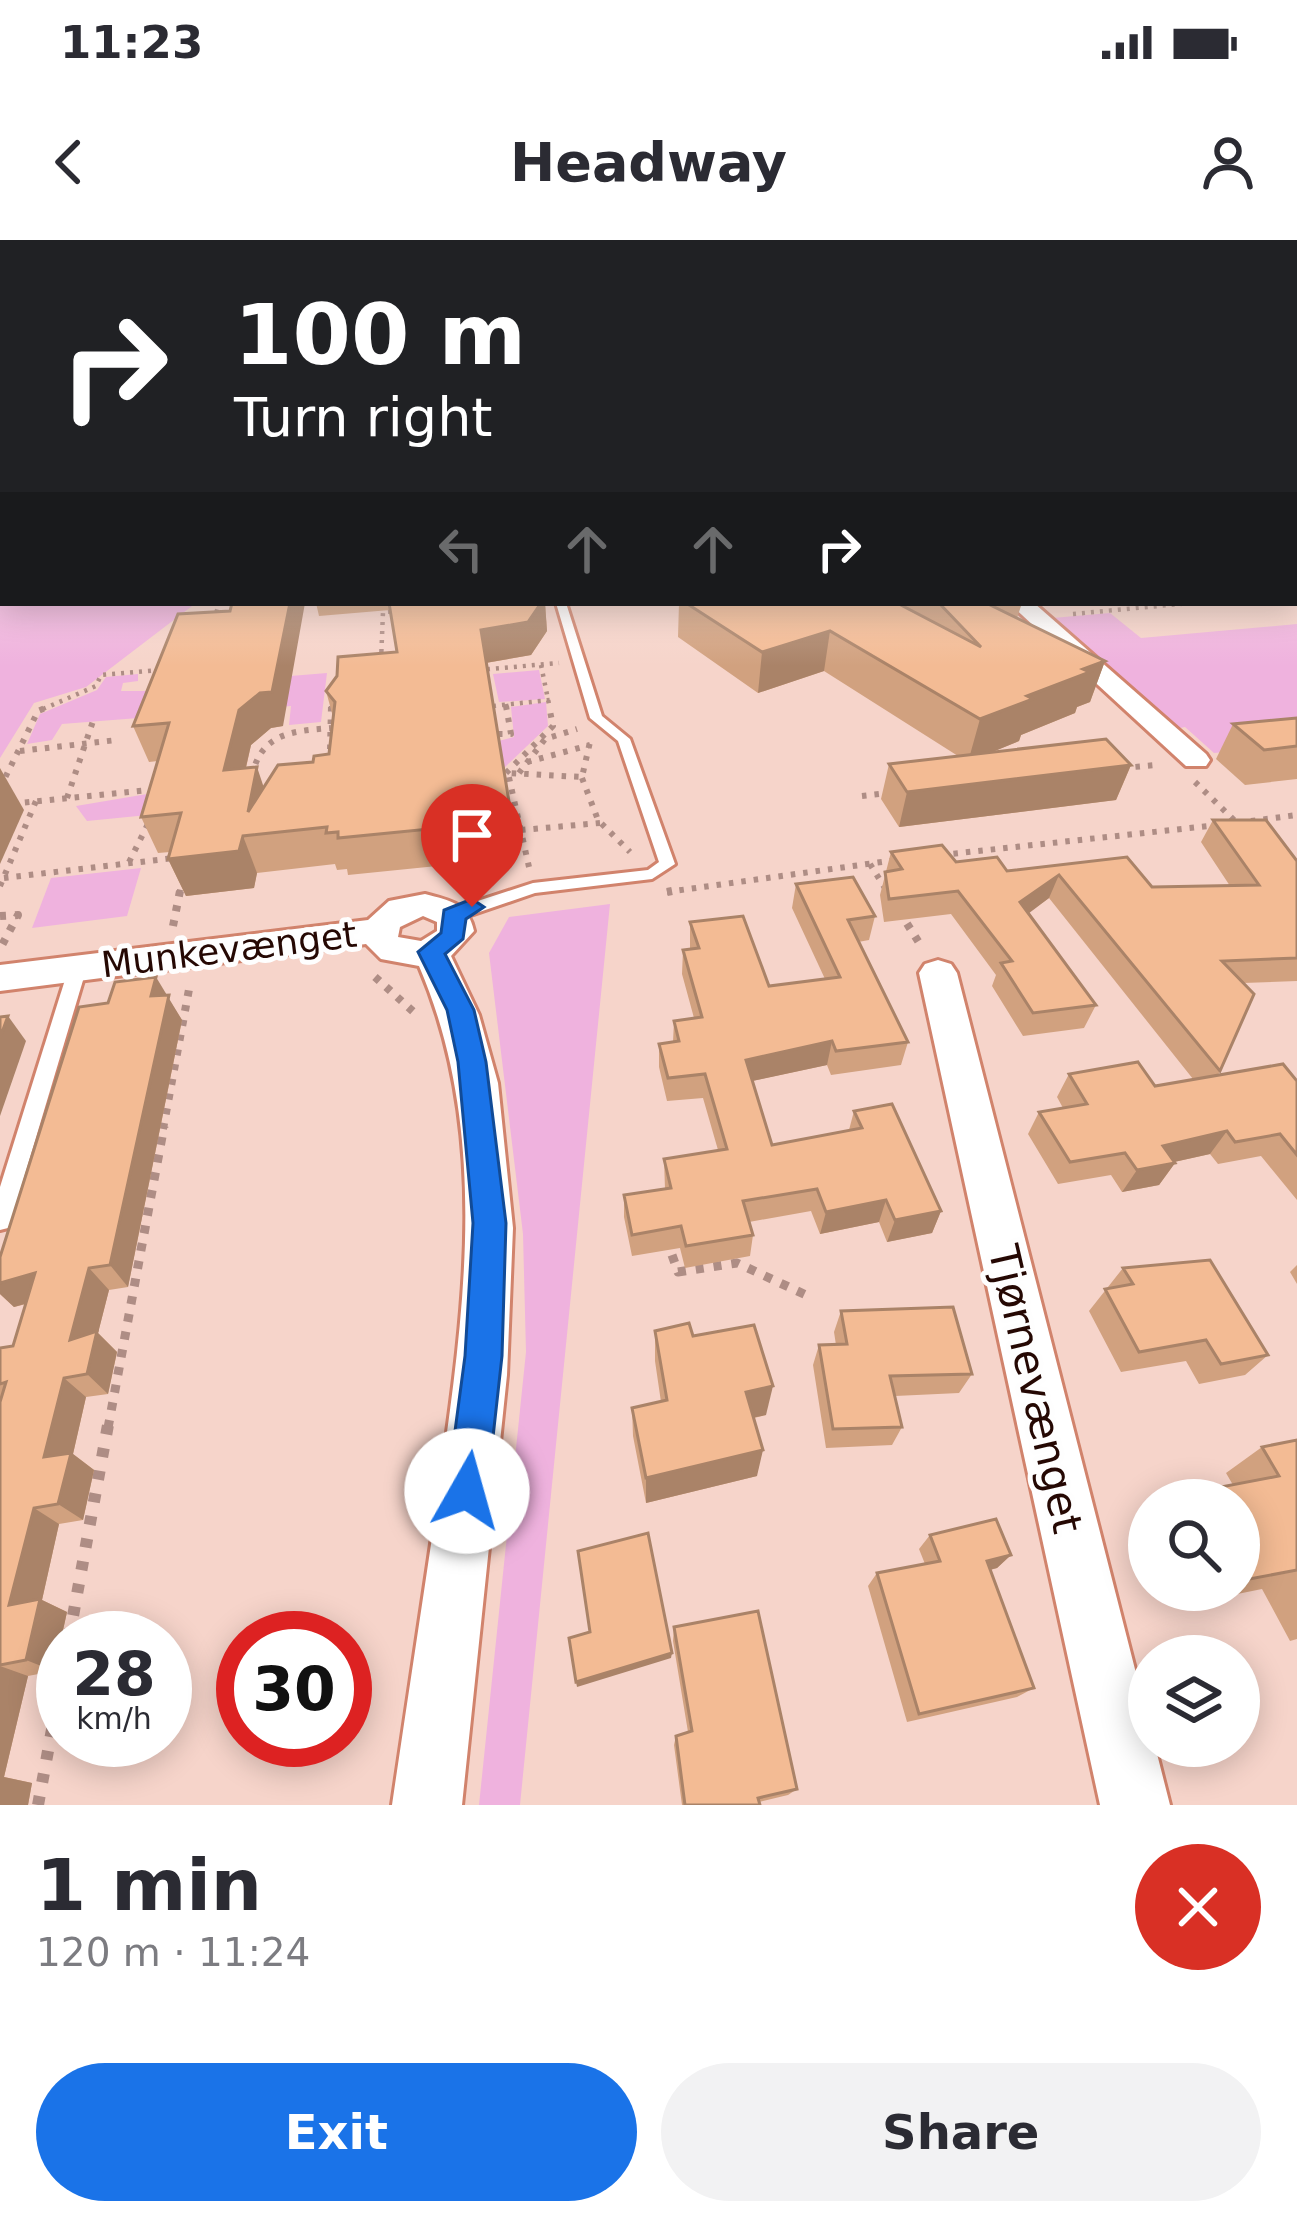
<!DOCTYPE html>
<meta charset="utf-8">
<style>
body{margin:0;font-family:"DejaVu Sans",sans-serif;background:#f2f2f3;color:#2b2b33;height:100vh;display:flex;flex-direction:column;font-size:45px;white-space:nowrap}
*{box-sizing:border-box;margin:0}
p{font-size:39px;color:#7c7c81}
.icon{flex:none;width:66px;height:66px;fill:none;stroke:currentColor;stroke-width:2;stroke-linecap:round;stroke-linejoin:round}
.map{position:relative;height:1565px;overflow:hidden}
.details{display:flex;flex-direction:column;background:#fff;flex:1}
.details>*{flex:none}
.banner{position:absolute;left:0px;top:0px;width:1299px;height:366px;box-shadow:0 6px 30px #0003;background:#202124;color:#fff;overflow:hidden}
.fabs{position:absolute;left:1128px;top:1239px;display:grid;gap:24px}
.fabs a{display:grid;place-items:center;width:132px;height:132px;border-radius:50%;background:#fff;box-shadow:0 6px 30px #0003;font-size:60px}
.speed{position:absolute;left:36px;top:1371px;display:flex;gap:24px;font-size:60px;font-weight:700;text-align:center}
.speed>*{display:grid;place-content:center;width:156px;height:156px;border-radius:50%;background:#fff;box-shadow:0 6px 30px #0003;line-height:1}
.speed small{font-size:30px;font-weight:400}
.speed .limit{border:18px solid #d22;background:#fff;color:#111}
.pin{position:absolute;display:grid;place-items:center;width:102px;height:102px;color:#fff;margin:-123px -51px;border-radius:50% 50% 50% 0;rotate:-45deg;box-shadow:0 0 12px #0007}
.pin .icon{rotate:45deg}
.me{position:absolute;width:132px;margin:-66px;rotate:7deg;stroke-linejoin:round;filter:drop-shadow(0 0 9px #0008)}
.turn{display:flex;align-items:center;gap:42px;height:252px;padding:0 36px;font-size:54px}
.turn .icon{width:156px;height:156px;stroke-width:2.5}
.turn b{display:block;font-size:84px;line-height:102px}
.lanes{display:flex;align-items:center;height:114px;padding:0 36px;background:#0003;justify-content:center;gap:60px;direction:ltr}
.lanes .off{opacity:.35}
.round{display:grid;place-items:center;flex:none;width:126px;height:126px;border-radius:63px;background:#f2f2f3}
.head{display:flex;align-items:center;justify-content:space-between;height:204px;padding:0 36px}
h1{font-size:72px;font-weight:700;line-height:90px}
.action{display:flex;gap:24px;margin-top:auto;padding:24px 36px}
.action a{flex:1;height:138px;border-radius:72px;background:#1a73e8;color:#fff;font-size:48px;font-weight:700;line-height:138px;text-align:center}
.action a+a{background:#f2f2f3;color:#2b2b33}
.status{display:flex;justify-content:space-between;align-items:center;height:84px;padding:0 60px;background:#fff;direction:ltr}
.status svg{height:33px;fill:currentColor}
header{display:flex;justify-content:space-between;align-items:center;height:156px;padding:0 36px;background:#fff;font-size:54px;font-weight:700}
.map>svg:first-child{display:block}
</style>
<div class="status"><b>11:23</b><svg viewBox="0 0 49 12"><path d="M0 12V9h3v3zM5 12V6h3v6zM10 12V3h3v9zM15 12V0h3v12zM26 1h20v11H26zM47 4h2v5h-2z"/></svg></div>
<header><svg class="icon" aria-label="back" viewBox="0 0 24 24"><path d="M15 5l-7 7 7 7"/></svg>Headway<svg class="icon" aria-label="person" viewBox="0 0 24 24"><circle cx="12" cy="8" r="4"/><path d="M4 21q1-7 8-7t8 7"/></svg></header>
<div class="map">
<svg width="1297" height="1565" viewBox="0 0 1297 1565">
<rect width="100%" height="100%" fill="#f6d4ca"/>
<g fill="#efb2de">
<path d="M 0,335 L 3,363 L 196,363 L 86,447 L 34,463 L 0,518 Z"/>
<path d="M 1110,373 L 1141,398 L 1297,384 L 1297,505 L 1214,513 L 1185,487 L 1169,490 L 1041,379 Z"/>
<path d="M 539,430 L 545,459 L 499,462 L 493,434 Z"/>
<path d="M 169,431 L 266,438 L 327,433 L 321,482 L 289,485 L 291,466 L 62,484 L 52,500 L 27,504 L 40,474 L 97,450 L 106,437 L 138,434 L 138,441 L 123,443 L 121,451 L 146,451 L 154,432 Z"/>
<path d="M 546,462 L 548,486 L 504,528 L 469,532 L 472,508 L 514,497 L 511,467 Z"/>
<path d="M 165,551 L 148,575 L 87,581 L 76,566 Z"/>
<path d="M 141,628 L 127,676 L 32,688 L 51,638 Z"/>
<path d="M 610,664 L 520,1565 L 479,1565 L 526,1112 L 523,994 L 489,713 L 509,677 Z"/>
</g>
<g fill="none" stroke-linecap="round" stroke-linejoin="round">
<defs>
<g id="service">
<path d="M 556,363 L 566,363 L 602,476 L 630,499 L 675,624 L 652,639 L 535,653 L 459,679 L 447,679 L 445,675 L 447,671 L 533,643 L 648,630 L 659,622 L 618,501 L 590,478 Z"/>
<path d="M 78,721 L 87,727 L 11,981 L 8,988 L 0,990 L 0,947 L 69,727 Z"/>
</g>
<g id="minor">
<rect x="1296" y="310" width="1" height="12"/>
<path d="M 1009,363 L 1034,363 L 1206,514 L 1210,520 L 1206,526 L 1186,526 Z"/>
<path d="M 425,654 C 451,661 468,663 474,691 L 451,716 L 479,775 L 498,843 L 513,988 L 507,1135 L 462,1565 L 392,1565 C 407,1462 423,1360 438,1257 C 463,1079 492,896 419,726 L 381,719 L 366,704 L 0,751 L 0,725 L 368,680 L 389,661 ZM 423,676 L 437,682 L 437,691 L 421,701 L 398,697 L 400,687 Z"/>
<path d="M 938,720 L 951,724 L 957,733 L 1149,1484 L 1149,1506 L 1155,1506 L 1170,1565 L 1100,1565 L 919,733 L 925,724 Z"/>
</g>
</defs>
<use href="#service" stroke="#d1836c" stroke-width="6"/>
<use href="#minor" stroke="#d1836c" stroke-width="6"/>
<g stroke="#ae8d85" stroke-width="4.5" stroke-dasharray="3 6" stroke-linecap="butt">
<path d="M 1073,374 L 1190,363"/>
<path d="M 214,381 L 219,363"/>
<path d="M 381,421 L 383,372 L 397,371"/>
<path d="M 541,425 L 550,469"/>
<path d="M 478,430 L 559,423"/>
<path d="M 506,464 L 507,469"/>
<path d="M 493,466 L 550,460"/>
<path d="M 43,469 L 96,446 L 101,435 L 160,430"/>
<path d="M 331,469 L 331,464"/>
</g>
<g stroke="#ae8d85" stroke-width="6" stroke-dasharray="4.5 8" stroke-linecap="butt">
<path d="M 498,494 L 511,494 L 506,466"/>
<path d="M 330,509 L 331,466"/>
<path d="M 20,511 L 117,500"/>
<path d="M 527,522 L 590,505"/>
<path d="M 1123,528 L 1156,525"/>
<path d="M 506,533 L 553,486 L 549,466"/>
<path d="M 519,533 L 545,499 L 577,489"/>
<path d="M 252,536 C 261,493 292,491 331,488"/>
<path d="M 582,538 L 598,580 L 630,612"/>
<path d="M 1195,542 L 1237,583"/>
<path d="M 0,548 L 38,471 L 50,466"/>
<path d="M 862,556 L 888,553"/>
<path d="M 67,558 L 93,481"/>
<path d="M 0,565 L 159,549"/>
<path d="M 1251,581 L 1297,575"/>
<path d="M 521,590 L 600,583"/>
<path d="M 941,615 L 1218,585"/>
<path d="M 129,622 L 149,582"/>
<path d="M 870,624 L 888,653"/>
<path d="M 529,627 L 508,533 L 582,537 L 590,502"/>
<path d="M 4,638 L 174,618"/>
<path d="M 0,646 L 36,561"/>
<path d="M 667,652 L 896,620"/>
<path d="M 179,654 L 182,642"/>
</g>
<g stroke="#ae8d85" stroke-width="8" stroke-dasharray="6 9" stroke-linecap="butt">
<path d="M 667,652 L 672,651"/>
<path d="M 899,671 L 923,709"/>
<path d="M 0,676 L 18,675 L 1,707"/>
<path d="M 173,686 L 180,651"/>
<path d="M 375,737 L 417,775"/>
<path d="M 163,889 L 190,744"/>
</g>
<g stroke="#ae8d85" stroke-width="9" stroke-dasharray="8 10" stroke-linecap="butt">
<path d="M 672,1015 L 678,1032 L 737,1023 L 806,1055"/>
<path d="M 108,1188 L 164,886"/>
</g>
<g stroke="#ae8d85" stroke-width="12" stroke-dasharray="9 14" stroke-linecap="butt">
<path d="M 69,1398 L 108,1185"/>
<path d="M 38,1565 L 63,1430"/>
</g>
<use href="#service" fill="#fff" fill-rule="evenodd"/>
<use href="#minor" fill="#fff" fill-rule="evenodd"/>
</g>
<g fill="#d1a17f">
<path d="M 3,259 L 3,328 L 0,328 L 0,260 Z"/>
<path d="M 316,363 L 545,363 L 547,391 L 531,415 L 486,423 L 516,610 L 446,618 L 447,625 L 348,635 L 347,629 L 337,630 L 335,624 L 257,633 L 254,648 L 186,656 L 168,619 L 170,612 L 158,613 L 141,577 L 158,521 L 149,522 L 133,486 L 230,371 L 283,486 L 271,488 L 251,505 L 246,528 L 264,547 L 329,514 L 333,477 L 326,451 L 397,412 L 390,370 L 319,376 Z"/>
<path d="M 679,363 L 1022,363 L 1017,378 L 1105,421 L 1090,462 L 1077,467 L 1075,473 L 1021,495 L 1019,501 L 992,512 L 1131,525 L 1116,560 L 899,587 L 881,559 L 889,524 L 958,516 L 824,431 L 758,453 L 678,397 Z"/>
<path d="M 1297,478 L 1297,539 L 1245,545 L 1216,519 L 1233,484 Z"/>
<path d="M 1213,580 L 1297,621 L 1297,741 L 1243,743 L 1220,831 L 1218,835 L 1297,841 L 1297,960 L 1261,916 L 1218,924 L 1210,914 L 1174,922 L 1175,923 L 1159,945 L 1122,952 L 1111,935 L 1058,944 L 1028,894 L 1039,872 L 1063,868 L 1057,857 L 1069,834 L 1155,846 L 1193,839 L 1049,658 L 1028,673 L 1096,765 L 1084,788 L 1023,796 L 992,746 L 996,735 L 951,674 L 884,682 L 880,655 L 891,612 L 1007,631 L 1127,617 L 1152,647 L 1230,646 L 1201,602 Z"/>
<path d="M 796,644 L 875,676 L 869,700 L 858,702 L 908,802 L 901,825 L 831,835 L 827,825 L 752,841 L 772,905 L 849,890 L 854,871 L 941,971 L 932,993 L 887,1002 L 879,982 L 820,994 L 811,971 L 749,982 L 753,995 L 750,1016 L 685,1028 L 680,1008 L 632,1016 L 624,977 L 624,955 L 665,949 L 664,919 L 718,910 L 703,858 L 667,861 L 659,827 L 659,804 L 673,802 L 674,781 L 694,778 L 682,734 L 683,710 L 690,709 L 690,682 L 769,746 L 825,739 L 792,668 Z"/>
<path d="M 166,755 L 182,780 L 128,1047 L 109,1050 L 98,1093 L 117,1112 L 108,1154 L 86,1157 L 73,1214 L 94,1230 L 83,1280 L 59,1284 L 42,1360 L 67,1372 L 54,1431 L 28,1436 L 4,1537 L 32,1543 L 28,1565 L 0,1565 L 0,1108 L 13,1106 L 26,1064 L 14,1067 L 0,1054 L 0,1017 Z"/>
<path d="M 1297,1025 L 1297,1044 L 1290,1032 Z"/>
<path d="M 1123,1028 L 1268,1115 L 1245,1135 L 1199,1144 L 1186,1121 L 1121,1132 L 1089,1071 Z"/>
<path d="M 841,1071 L 972,1134 L 959,1153 L 895,1156 L 902,1187 L 892,1205 L 826,1208 L 813,1125 L 819,1105 L 836,1105 L 834,1092 Z"/>
<path d="M 655,1091 L 693,1096 L 766,1175 L 754,1178 L 757,1236 L 646,1263 L 633,1196 L 632,1168 L 661,1162 L 655,1121 Z"/>
<path d="M 1297,1200 L 1297,1399 L 1290,1401 L 1262,1349 L 1193,1363 L 1187,1350 L 1239,1350 L 1239,1260 L 1176,1260 L 1184,1254 L 1233,1245 L 1226,1233 L 1262,1207 Z"/>
<path d="M 930,1295 L 1011,1315 L 997,1328 L 990,1330 L 1034,1448 L 1017,1457 L 907,1482 L 868,1346 L 877,1333 L 925,1324 L 919,1309 Z"/>
<path d="M 674,1387 L 797,1549 L 788,1555 L 759,1562 L 760,1565 L 682,1565 L 674,1505 L 676,1496 L 688,1492 L 673,1401 Z"/>
</g>
<g fill="#aa8368">
<path d="M 290,363 L 305,363 L 283,486 L 271,488 L 251,505 L 237,566 L 224,530 L 239,470 Z"/>
<path d="M 541,363 L 545,363 L 547,391 L 531,415 L 485,423 L 481,390 Z"/>
<path d="M 830,391 L 824,431 L 758,453 L 762,412 Z"/>
<path d="M 1105,421 L 1090,462 L 1077,467 L 1075,473 L 1021,495 L 1019,501 L 968,522 L 980,479 L 1083,429 Z"/>
<path d="M 1131,525 L 1116,560 L 899,587 L 907,552 Z"/>
<path d="M 257,527 L 269,563 L 248,572 Z"/>
<path d="M 0,528 L 24,570 L 0,624 Z"/>
<path d="M 243,596 L 257,633 L 254,648 L 186,656 L 168,619 Z"/>
<path d="M 1059,635 L 1049,658 L 1012,686 L 1020,662 Z"/>
<path d="M 156,737 L 182,780 L 128,1047 L 110,1025 L 151,756 Z"/>
<path d="M 8,776 L 26,801 L 0,876 L 0,798 Z"/>
<path d="M 832,801 L 827,825 L 743,843 L 746,820 Z"/>
<path d="M 1227,891 L 1210,914 L 1147,928 L 1163,906 Z"/>
<path d="M 1175,923 L 1159,945 L 1122,952 L 1137,930 Z"/>
<path d="M 886,960 L 879,982 L 820,994 L 826,972 Z"/>
<path d="M 941,971 L 932,993 L 887,1002 L 895,980 Z"/>
<path d="M 89,1028 L 109,1050 L 98,1093 L 117,1112 L 108,1154 L 87,1134 L 70,1100 Z"/>
<path d="M 35,1033 L 56,1055 L 14,1067 L 0,1054 L 0,1043 Z"/>
<path d="M 64,1138 L 86,1157 L 73,1214 L 94,1230 L 83,1280 L 58,1264 L 44,1217 Z"/>
<path d="M 773,1146 L 766,1175 L 741,1180 L 746,1152 Z"/>
<path d="M 763,1210 L 757,1236 L 646,1263 L 646,1238 Z"/>
<path d="M 34,1268 L 59,1284 L 42,1360 L 67,1372 L 54,1431 L 26,1420 L 9,1365 Z"/>
<path d="M 1011,1315 L 997,1328 L 973,1334 L 987,1321 Z"/>
<path d="M 672,1413 L 671,1418 L 577,1447 L 576,1442 Z"/>
<path d="M 0,1426 L 28,1436 L 4,1537 L 32,1543 L 28,1565 L 0,1565 Z"/>
</g>
<g fill="#f3bb94" stroke="#aa8368" stroke-width="3">
<path d="M 3,259 L 3,295 L 0,297 L 0,260 Z"/>
<path d="M 232,363 L 290,363 L 272,452 L 260,453 L 239,470 L 224,530 L 257,527 L 248,572 L 278,525 L 313,522 L 314,516 L 329,514 L 335,462 L 326,451 L 337,436 L 338,417 L 397,412 L 389,363 L 541,363 L 528,382 L 481,390 L 511,574 L 439,582 L 440,588 L 338,598 L 338,592 L 326,593 L 327,587 L 243,596 L 239,611 L 168,619 L 181,573 L 141,577 L 169,483 L 133,486 L 178,374 L 230,371 Z"/>
<path d="M 686,363 L 897,363 L 981,407 L 939,363 L 986,363 L 1105,421 L 1083,429 L 1090,432 L 1027,456 L 1033,459 L 980,479 L 830,391 L 762,412 Z"/>
<path d="M 1297,478 L 1297,506 L 1264,510 L 1233,484 Z"/>
<path d="M 1106,499 L 1131,525 L 907,552 L 889,524 Z"/>
<path d="M 1213,580 L 1266,580 L 1297,621 L 1297,718 L 1222,721 L 1254,754 L 1220,831 L 1059,635 L 1020,662 L 1096,765 L 1033,773 L 1001,723 L 1012,721 L 958,651 L 889,659 L 885,632 L 902,629 L 891,612 L 942,605 L 956,622 L 997,617 L 1007,631 L 1127,617 L 1152,647 L 1259,645 Z"/>
<path d="M 853,637 L 875,676 L 848,680 L 908,802 L 836,811 L 832,801 L 746,820 L 772,905 L 862,888 L 854,871 L 892,864 L 941,971 L 895,980 L 886,960 L 826,972 L 817,949 L 743,961 L 753,995 L 686,1006 L 681,986 L 632,995 L 624,955 L 671,948 L 664,919 L 727,909 L 705,834 L 668,838 L 659,804 L 679,801 L 674,781 L 702,777 L 683,710 L 699,708 L 690,682 L 743,676 L 769,746 L 840,737 L 796,644 Z"/>
<path d="M 156,737 L 151,756 L 169,755 L 110,1025 L 89,1028 L 70,1100 L 97,1091 L 87,1134 L 64,1138 L 44,1217 L 71,1213 L 58,1264 L 34,1268 L 9,1365 L 40,1359 L 26,1420 L 0,1425 L 0,1162 L 6,1142 L 0,1144 L 0,1108 L 13,1106 L 35,1033 L 0,1043 L 0,1017 L 79,767 L 108,763 L 115,742 Z"/>
<path d="M 8,776 L 0,798 L 0,777 Z"/>
<path d="M 1138,822 L 1155,846 L 1283,824 L 1297,841 L 1297,915 L 1280,894 L 1235,902 L 1227,891 L 1163,906 L 1175,923 L 1137,930 L 1125,913 L 1070,922 L 1039,872 L 1087,864 L 1069,834 Z"/>
<path d="M 1210,1020 L 1268,1115 L 1221,1124 L 1206,1100 L 1139,1112 L 1105,1049 L 1133,1044 L 1123,1028 Z"/>
<path d="M 953,1067 L 972,1134 L 890,1136 L 902,1187 L 833,1189 L 819,1105 L 847,1104 L 841,1071 Z"/>
<path d="M 689,1083 L 693,1096 L 754,1085 L 773,1146 L 746,1152 L 763,1210 L 646,1238 L 632,1168 L 667,1160 L 655,1091 Z"/>
<path d="M 1297,1200 L 1297,1330 L 1239,1341 L 1239,1260 L 1187,1260 L 1184,1254 L 1279,1236 L 1262,1207 Z"/>
<path d="M 996,1279 L 1011,1315 L 987,1321 L 1034,1448 L 919,1474 L 877,1333 L 940,1321 L 930,1295 Z"/>
<path d="M 648,1293 L 672,1413 L 576,1442 L 569,1398 L 590,1392 L 578,1311 Z"/>
<path d="M 758,1371 L 797,1549 L 758,1558 L 760,1565 L 685,1565 L 676,1496 L 692,1491 L 674,1387 Z"/>
</g>
<linearGradient id="sky" x2="0" y2="1"><stop stop-color="#779cdf"/><stop offset="0.49" stop-color="#fbece7"/><stop offset="1" stop-color="#fbece7" stop-opacity="0"/></linearGradient>
<rect width="1297" height="426" fill="url(#sky)"/>
<path fill="#1a73e8" stroke="#114b97" stroke-width="3" d="M 472,659 L 484,667 L 466,679 L 463,699 L 445,714 L 474,770 L 486,822 L 506,983 L 502,1116 L 487,1251 L 481,1265 L 467,1271 L 453,1265 L 447,1251 L 465,1116 L 473,983 L 458,822 L 447,770 L 418,712 L 441,693 L 444,670 Z"/>
<g text-anchor="middle" stroke-width="10" stroke-linejoin="round" paint-order="stroke">
<g font-size="36" fill="#250803" stroke="#fefefe">
<text transform="translate(229 709) rotate(-7)" y="13">Munkevænget</text>
</g>
<g font-size="42" fill="#250803" stroke="#fefefe">
<text transform="translate(1036 1149) rotate(77)" y="15">Tjørnevænget</text>
</g>
</g>
</svg>
<div class="fabs">
<a><svg class="icon" aria-label="search" viewBox="0 0 24 24"><circle cx="10" cy="10" r="6"/><path d="M15 15l6 6"/></svg></a>
<a><svg class="icon" aria-label="layers" viewBox="0 0 24 24"><path d="M12 4l9 5-9 5-9-5zM3 14l9 5 9-5"/></svg></a>
</div>
<div class="speed"><div>28<small>km/h</small></div><div class="limit">30</div></div>
<div class="pin" style="left:472px;top:667px;background:#d93025"><svg class="icon" aria-label="arrive" viewBox="0 0 24 24"><path d="M6 21V4h12l-3 4 3 4H6"/></svg></div>
<svg class="me" style="left:467px;top:1251px" viewBox="-20 -20 40 40"><circle r="19" fill="#fff"/><path d="M0-13L10 11 0 6-10 11z" fill="#1a73e8"/></svg>
<div class="banner">
<div class="turn"><svg class="icon" aria-label="right" viewBox="0 0 24 24"><path d="M7 20v-9h11M14 6l5 5-5 5"/></svg><div><b>100 m</b>Turn right</div></div>
<div class="lanes"><svg class="icon off" aria-label="left" viewBox="0 0 24 24"><path d="M17 20v-9H6M10 6l-5 5 5 5"/></svg><svg class="icon off" aria-label="ahead" viewBox="0 0 24 24"><path d="M12 20V5M6 11l6-6 6 6"/></svg><svg class="icon off" aria-label="ahead" viewBox="0 0 24 24"><path d="M12 20V5M6 11l6-6 6 6"/></svg><svg class="icon" aria-label="right" viewBox="0 0 24 24"><path d="M7 20v-9h11M14 6l5 5-5 5"/></svg></div>
</div>
</div>
<section class="details">
<div class="head"><div><h1>1 min</h1><p>120 m · 11:24</p></div><a class="round" style="background:#d93025;color:#fff"><svg class="icon" aria-label="close" viewBox="0 0 24 24"><path d="M6 6l12 12M18 6L6 18"/></svg></a></div>
<div class="action"><a>Exit</a><a>Share</a></div>
</section>
